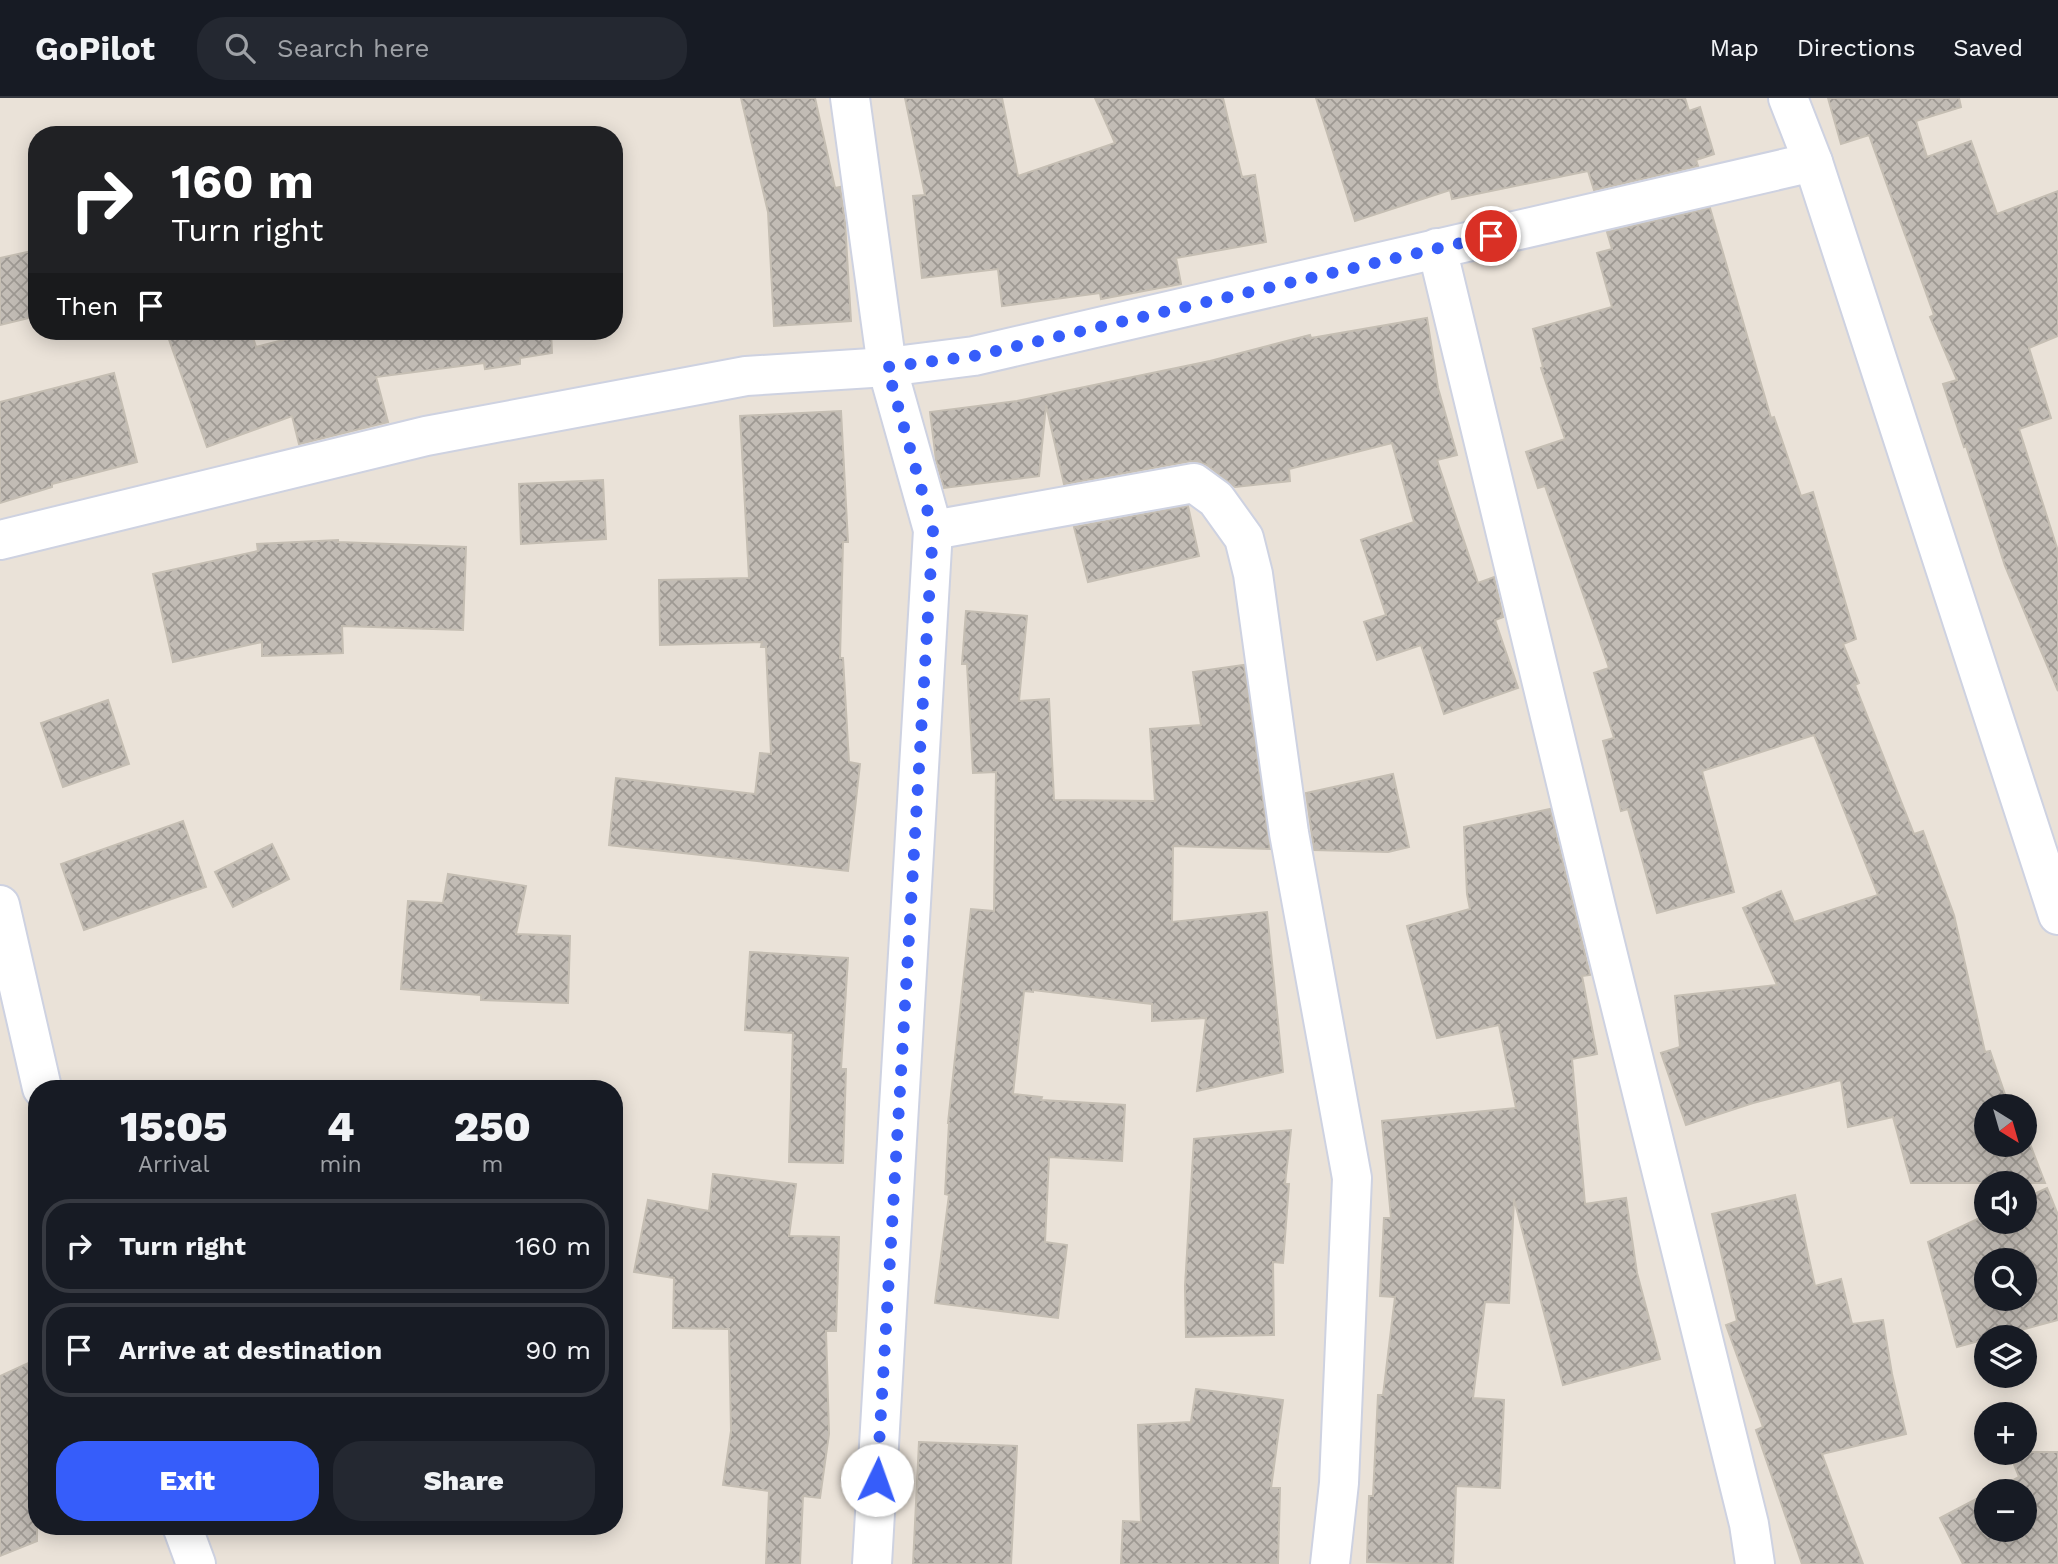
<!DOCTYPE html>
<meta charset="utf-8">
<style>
body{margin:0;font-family:"Work Sans",sans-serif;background:#242831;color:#f1f3f6;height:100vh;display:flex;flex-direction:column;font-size:26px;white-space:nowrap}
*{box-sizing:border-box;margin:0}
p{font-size:23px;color:#9ea1a6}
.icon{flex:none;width:38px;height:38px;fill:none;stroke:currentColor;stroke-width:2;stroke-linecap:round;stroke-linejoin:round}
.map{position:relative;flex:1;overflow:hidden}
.drawer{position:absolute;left:28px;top:982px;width:595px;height:455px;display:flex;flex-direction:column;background:#171b24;border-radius:28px;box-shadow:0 4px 18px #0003}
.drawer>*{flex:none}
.banner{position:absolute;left:28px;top:28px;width:595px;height:214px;border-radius:28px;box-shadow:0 4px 18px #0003;background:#202124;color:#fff;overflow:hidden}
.needle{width:46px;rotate:143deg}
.controls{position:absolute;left:1974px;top:996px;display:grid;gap:14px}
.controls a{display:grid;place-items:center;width:63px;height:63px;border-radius:50%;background:#171b24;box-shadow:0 4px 18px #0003;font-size:35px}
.pin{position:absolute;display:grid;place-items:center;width:60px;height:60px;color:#fff;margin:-30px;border:4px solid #fff;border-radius:50%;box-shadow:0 2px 7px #0007}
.me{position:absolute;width:77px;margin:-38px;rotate:3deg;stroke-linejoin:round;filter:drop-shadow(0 0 5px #0008)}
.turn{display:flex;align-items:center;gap:24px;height:147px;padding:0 28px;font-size:32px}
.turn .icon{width:91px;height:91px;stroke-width:2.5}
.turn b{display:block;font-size:49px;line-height:60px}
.then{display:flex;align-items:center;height:66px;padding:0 28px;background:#0003;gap:14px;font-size:26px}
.eta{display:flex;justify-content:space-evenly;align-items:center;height:119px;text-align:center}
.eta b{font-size:42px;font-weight:800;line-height:49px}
.action{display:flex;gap:14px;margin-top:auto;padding:14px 28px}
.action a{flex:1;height:80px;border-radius:28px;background:#365dfa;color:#fff;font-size:28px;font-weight:800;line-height:80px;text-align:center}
.action a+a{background:#242831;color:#f1f3f6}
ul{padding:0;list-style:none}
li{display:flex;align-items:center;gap:21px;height:94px;margin:0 14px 10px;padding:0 14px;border:4px solid #363941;border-radius:28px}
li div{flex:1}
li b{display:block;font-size:26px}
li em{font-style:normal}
header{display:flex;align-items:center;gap:42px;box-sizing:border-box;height:98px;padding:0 35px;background:#171b24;border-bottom:2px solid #363941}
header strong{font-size:33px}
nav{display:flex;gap:38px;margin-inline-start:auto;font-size:24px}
.search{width:490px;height:63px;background:#242831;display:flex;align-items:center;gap:18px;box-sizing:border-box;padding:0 24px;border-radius:28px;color:#9ea1a6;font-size:26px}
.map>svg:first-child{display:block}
</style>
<header>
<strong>GoPilot</strong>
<div class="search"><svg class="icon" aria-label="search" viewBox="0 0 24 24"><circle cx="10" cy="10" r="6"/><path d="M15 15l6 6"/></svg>Search here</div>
<nav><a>Map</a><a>Directions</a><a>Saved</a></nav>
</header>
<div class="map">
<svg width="2058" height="1466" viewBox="0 0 2058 1466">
<defs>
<pattern id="building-cross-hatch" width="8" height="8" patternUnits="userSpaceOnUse" patternTransform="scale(1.75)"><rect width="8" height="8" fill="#c2bcb5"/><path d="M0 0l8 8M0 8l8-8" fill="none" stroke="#9e9993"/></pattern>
</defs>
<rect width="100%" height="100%" fill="#eae2d8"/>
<g fill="url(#building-cross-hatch)" stroke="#c5beb3" stroke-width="2" fill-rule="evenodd">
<path d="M 741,0 L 815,0 L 835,90 L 840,89 L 845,124 L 851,223 L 774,228 L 768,114 Z"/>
<path d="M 905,0 L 1002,0 L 1018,78 L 1115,45 L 1095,0 L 1223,0 L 1242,79 L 1255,77 L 1266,144 L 1176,160 L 1181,186 L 1101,201 L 1100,195 L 1002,208 L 998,171 L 922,180 L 913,98 L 925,97 Z"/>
<path d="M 1316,0 L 1685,0 L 1689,13 L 1700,9 L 1714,56 L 1696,62 L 1698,68 L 1594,92 L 1588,73 L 1452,101 L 1450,92 L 1355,123 Z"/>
<path d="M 1828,0 L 1959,0 L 1961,9 L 1916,23 L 1927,59 L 1971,43 L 1997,116 L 2058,93 L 2058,238 L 2029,250 L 2051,320 L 2019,331 L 2058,453 L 2058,593 L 2005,468 L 1966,348 L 1964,349 L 1943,286 L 1957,282 L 1930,219 L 1934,217 L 1869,37 L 1841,46 Z"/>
<path d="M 1710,110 L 1771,320 L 1774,319 L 1801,398 L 1813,394 L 1856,541 L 1843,546 L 1859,585 L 1855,587 L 1914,736 L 1923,733 L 1954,817 L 1985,954 L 1990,953 L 2009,1008 L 1986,1008 L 1986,1046 L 2030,1046 L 2045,1085 L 1911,1085 L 1893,1019 L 1848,1029 L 1841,982 L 1753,1005 L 1686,1027 L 1661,955 L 1680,949 L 1675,898 L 1777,887 L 1743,810 L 1781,793 L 1794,824 L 1878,797 L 1814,637 L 1702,673 L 1734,794 L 1657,815 L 1628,711 L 1621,713 L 1603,643 L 1614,640 L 1594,575 L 1609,570 L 1545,388 L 1538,390 L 1526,354 L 1565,341 L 1541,270 L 1543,269 L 1533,231 L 1612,209 L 1597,155 L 1612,151 L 1607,134 Z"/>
<path d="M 32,153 L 37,176 L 37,218 L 0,227 L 0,160 Z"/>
<path d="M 1427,220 L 1438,290 L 1457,357 L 1437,362 L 1478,485 L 1494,479 L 1503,519 L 1495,522 L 1518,590 L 1444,616 L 1421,547 L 1377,562 L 1364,524 L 1386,517 L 1361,442 L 1414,424 L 1392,345 L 1289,371 L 1290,383 L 1235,389 L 1207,367 L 1199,364 L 1191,363 L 1064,386 L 1046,307 L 1039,378 L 944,390 L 936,362 L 930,314 L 1017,303 L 1210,263 L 1310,237 L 1311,240 Z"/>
<path d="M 166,233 L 251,233 L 256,249 L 318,233 L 551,233 L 552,255 L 520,260 L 520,266 L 485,271 L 484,265 L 376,279 L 388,324 L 299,346 L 292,318 L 207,349 Z"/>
<path d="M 114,275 L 137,364 L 52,386 L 52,389 L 0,405 L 0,304 Z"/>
<path d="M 841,313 L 848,444 L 843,444 L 840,560 L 843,560 L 849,664 L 860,666 L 848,773 L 609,747 L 616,680 L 755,696 L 760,655 L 771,656 L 766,549 L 761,549 L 762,544 L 660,547 L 659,482 L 749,480 L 740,318 Z"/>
<path d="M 603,382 L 606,441 L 521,446 L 519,386 Z"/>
<path d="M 1188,408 L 1199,458 L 1088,484 L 1074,429 Z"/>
<path d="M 338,442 L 338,444 L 466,449 L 463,532 L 342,528 L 343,555 L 262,558 L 262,544 L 173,564 L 153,476 L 258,453 L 257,446 Z"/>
<path d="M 966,513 L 1027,518 L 1019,603 L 1049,601 L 1054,702 L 1155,703 L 1150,631 L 1201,627 L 1193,574 L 1244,567 L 1270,751 L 1173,748 L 1172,824 L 1267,814 L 1283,974 L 1197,993 L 1206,920 L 1152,923 L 1152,906 L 1033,892 L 1033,894 L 1024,893 L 1013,996 L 1042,999 L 1041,1002 L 1125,1007 L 1122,1063 L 1049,1059 L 1045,1144 L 1067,1147 L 1058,1220 L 935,1205 L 949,1097 L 945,1096 L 949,1025 L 948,1025 L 971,811 L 994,813 L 996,674 L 973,675 L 967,566 L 962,566 Z"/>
<path d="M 108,602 L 129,666 L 63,689 L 41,625 Z"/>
<path d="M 1393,676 L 1409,749 L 1388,754 L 1314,752 L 1306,695 Z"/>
<path d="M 1550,711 L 1590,877 L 1582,878 L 1597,956 L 1572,961 L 1585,1106 L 1626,1100 L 1637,1175 L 1660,1261 L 1563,1287 L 1514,1101 L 1509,1205 L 1485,1204 L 1473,1300 L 1504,1302 L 1500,1390 L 1456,1388 L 1453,1466 L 1367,1464 L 1369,1398 L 1373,1398 L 1378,1297 L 1383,1297 L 1395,1199 L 1380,1198 L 1384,1120 L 1391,1120 L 1382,1023 L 1516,1010 L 1499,927 L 1437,940 L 1407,828 L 1470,811 L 1467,796 L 1464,729 Z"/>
<path d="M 183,723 L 206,789 L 84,832 L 61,766 Z"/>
<path d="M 272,746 L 289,781 L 233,809 L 215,774 Z"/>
<path d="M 448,776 L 526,788 L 516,836 L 570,838 L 568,905 L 481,902 L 481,897 L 401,891 L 408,803 L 443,805 Z"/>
<path d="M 750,854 L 848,860 L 841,971 L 846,971 L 843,1065 L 789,1064 L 793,935 L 745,932 Z"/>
<path d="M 1291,1032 L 1285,1086 L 1289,1086 L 1283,1165 L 1273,1164 L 1274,1237 L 1186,1239 L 1185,1188 L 1194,1041 Z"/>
<path d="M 713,1076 L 796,1086 L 789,1138 L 839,1139 L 836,1233 L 826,1233 L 829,1336 L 820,1400 L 803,1398 L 800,1466 L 766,1466 L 769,1393 L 723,1387 L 731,1333 L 729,1231 L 673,1230 L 674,1180 L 634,1174 L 648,1102 L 709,1113 Z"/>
<path d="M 2047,1090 L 2058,1117 L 2058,1222 L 1995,1239 L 1986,1239 L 1986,1241 L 1957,1249 L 1928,1144 L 1986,1117 L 1986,1124 L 2025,1124 L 2025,1100 ZM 1986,1162 L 2025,1162 L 2025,1200 L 1986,1200 Z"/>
<path d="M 1795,1097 L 1815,1188 L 1841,1181 L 1852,1226 L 1883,1222 L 1892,1276 L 1906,1336 L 1822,1356 L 1863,1466 L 1802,1466 L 1756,1332 L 1763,1329 L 1726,1227 L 1737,1223 L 1712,1116 Z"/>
<path d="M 37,1261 L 37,1443 L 0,1458 L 0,1278 Z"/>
<path d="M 1196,1291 L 1283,1302 L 1271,1390 L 1280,1390 L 1278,1466 L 1121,1466 L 1123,1423 L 1141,1424 L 1138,1327 L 1191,1324 Z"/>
<path d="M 919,1344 L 1017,1348 L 1011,1466 L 913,1466 Z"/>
<path d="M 2009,1354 L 2058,1354 L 2058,1466 L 1963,1466 L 1940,1420 L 1986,1396 L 1986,1432 L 2025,1432 L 2025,1393 L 1993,1393 L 2019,1379 Z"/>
</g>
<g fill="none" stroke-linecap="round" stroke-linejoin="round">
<defs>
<g id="minor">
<path d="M 850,0 L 887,269 L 933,432 L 872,1466"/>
<path d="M 1788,0 L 1813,64 L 2058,817"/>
<path d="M 1437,150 L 1597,813 L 1749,1426 L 1755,1466"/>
<path d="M 933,432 L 1194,385 L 1216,401 L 1244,440 L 1253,476 L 1289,735 L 1352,1080 L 1339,1385 L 1330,1466"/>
<path d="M 0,442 L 426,338 L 746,278 L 887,269 L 974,258 L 1813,64"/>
<path d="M 0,807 L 42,990"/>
<path d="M 182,1428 L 196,1466"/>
</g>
</defs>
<use href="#minor" stroke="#ced2e1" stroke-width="42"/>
<use href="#minor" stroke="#fff" stroke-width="38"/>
</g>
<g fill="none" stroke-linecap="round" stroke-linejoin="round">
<path stroke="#365dfa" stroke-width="12" stroke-dasharray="0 21.6" d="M 877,1382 L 933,432 L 887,269 L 974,258 L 1491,138"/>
</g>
</svg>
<div class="controls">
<a><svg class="needle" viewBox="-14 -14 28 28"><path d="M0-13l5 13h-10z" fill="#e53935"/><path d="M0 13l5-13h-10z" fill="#9ea1a6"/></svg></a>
<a><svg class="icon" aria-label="sound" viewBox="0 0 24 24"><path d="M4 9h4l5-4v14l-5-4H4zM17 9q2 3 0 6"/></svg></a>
<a><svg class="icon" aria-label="search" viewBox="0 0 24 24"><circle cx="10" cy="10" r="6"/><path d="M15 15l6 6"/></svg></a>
<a><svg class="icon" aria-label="layers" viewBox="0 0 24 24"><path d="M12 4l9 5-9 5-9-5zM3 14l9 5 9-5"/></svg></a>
<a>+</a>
<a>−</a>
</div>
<div class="pin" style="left:1491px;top:138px;background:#d93025"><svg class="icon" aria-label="arrive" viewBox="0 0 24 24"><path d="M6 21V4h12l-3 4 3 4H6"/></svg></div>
<svg class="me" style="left:877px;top:1382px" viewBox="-20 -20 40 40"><circle r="19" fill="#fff"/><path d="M0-13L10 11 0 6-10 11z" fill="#365dfa"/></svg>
<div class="banner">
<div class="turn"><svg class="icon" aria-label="right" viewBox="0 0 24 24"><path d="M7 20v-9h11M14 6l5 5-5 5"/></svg><div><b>160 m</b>Turn right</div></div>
<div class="then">Then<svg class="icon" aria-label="arrive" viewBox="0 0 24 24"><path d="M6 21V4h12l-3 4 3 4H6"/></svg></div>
</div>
<section class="drawer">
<div class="eta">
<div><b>15:05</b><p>Arrival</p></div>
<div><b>4</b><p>min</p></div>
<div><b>250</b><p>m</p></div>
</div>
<ul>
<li><svg class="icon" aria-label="right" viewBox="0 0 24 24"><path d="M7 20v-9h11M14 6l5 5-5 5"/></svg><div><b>Turn right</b></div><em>160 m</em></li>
<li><svg class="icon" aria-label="arrive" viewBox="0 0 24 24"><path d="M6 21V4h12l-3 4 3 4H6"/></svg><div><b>Arrive at destination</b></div><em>90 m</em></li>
</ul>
<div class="action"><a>Exit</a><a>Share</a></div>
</section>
</div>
